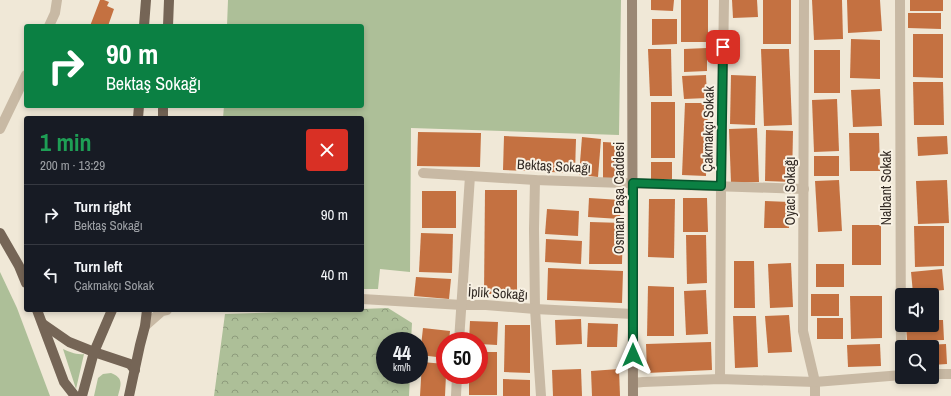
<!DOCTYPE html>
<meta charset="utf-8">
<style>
body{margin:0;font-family:"Archivo Narrow",sans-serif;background:#242831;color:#f1f3f6;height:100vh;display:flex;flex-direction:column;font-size:15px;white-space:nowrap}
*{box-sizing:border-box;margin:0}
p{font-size:13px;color:#9ea1a6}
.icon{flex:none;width:22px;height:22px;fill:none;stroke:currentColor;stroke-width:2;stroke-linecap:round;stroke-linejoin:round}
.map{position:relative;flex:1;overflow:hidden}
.panel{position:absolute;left:24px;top:116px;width:340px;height:196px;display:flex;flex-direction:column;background:#171b24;border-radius:4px;box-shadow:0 2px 6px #0003}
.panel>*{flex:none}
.hud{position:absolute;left:24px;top:24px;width:340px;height:84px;border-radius:4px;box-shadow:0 2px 6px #0003;background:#0b8043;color:#fff;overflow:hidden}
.tools{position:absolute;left:895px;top:288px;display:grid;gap:8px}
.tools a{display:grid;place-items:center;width:44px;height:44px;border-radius:4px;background:#171b24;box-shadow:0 2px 6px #0003;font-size:20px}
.speed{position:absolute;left:376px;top:332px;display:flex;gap:8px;font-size:20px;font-weight:700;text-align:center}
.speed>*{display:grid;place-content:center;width:52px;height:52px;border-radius:50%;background:#171b24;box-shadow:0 2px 6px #0003;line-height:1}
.speed small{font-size:10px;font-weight:400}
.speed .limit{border:6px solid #d22;background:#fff;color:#111}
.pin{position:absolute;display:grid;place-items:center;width:34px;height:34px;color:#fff;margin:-17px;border-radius:8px;box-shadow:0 2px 6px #0006}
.me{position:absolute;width:44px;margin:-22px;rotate:0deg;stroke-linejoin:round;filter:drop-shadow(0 0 3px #0008)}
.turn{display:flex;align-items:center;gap:14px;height:84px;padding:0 16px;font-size:18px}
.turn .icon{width:52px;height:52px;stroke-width:2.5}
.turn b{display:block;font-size:28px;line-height:34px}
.round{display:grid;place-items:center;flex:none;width:42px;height:42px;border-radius:4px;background:#242831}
.headline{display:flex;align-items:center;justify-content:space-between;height:68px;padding:0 16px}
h1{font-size:24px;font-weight:800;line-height:30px;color:#1e9e55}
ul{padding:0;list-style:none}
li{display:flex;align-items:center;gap:12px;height:60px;padding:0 16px;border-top:1px solid #363941}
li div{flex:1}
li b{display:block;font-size:15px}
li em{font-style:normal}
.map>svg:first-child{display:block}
</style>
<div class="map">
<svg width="951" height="396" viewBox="0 0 951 396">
<defs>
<pattern id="forest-crowns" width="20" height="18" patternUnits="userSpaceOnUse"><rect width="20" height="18" fill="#adbf98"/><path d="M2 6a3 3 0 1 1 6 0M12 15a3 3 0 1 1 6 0" fill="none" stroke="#8d9b7c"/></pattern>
</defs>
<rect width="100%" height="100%" fill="#f0e8d7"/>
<g fill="#adbf98">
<path d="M 228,0 L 621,0 L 619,135 L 411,128 L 410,272 L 380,269 L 378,289 L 362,289 L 362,118 L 223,118 L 224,106 L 362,106 L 362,26 L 227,26 Z"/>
<path d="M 0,272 L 17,308 L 50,396 L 0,396 Z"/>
<path d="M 63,349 C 70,352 76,355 84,354 L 76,389 Z"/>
<path d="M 111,373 C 124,378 121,385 118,396 L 94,396 L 98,378 L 103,374 Z"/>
</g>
<path fill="url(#forest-crowns)" d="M 388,308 L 412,323 L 411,341 L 385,341 L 385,375 L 410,375 L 409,396 L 214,396 L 225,314 L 337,310 L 362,310 L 362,309 Z"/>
<g fill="#c47141">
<path d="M 100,0 L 104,0 L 109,2 L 107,6 L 114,9 L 108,26 L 90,26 Z"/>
<path d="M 651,0 L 674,0 L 673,11 L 651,10 Z"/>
<rect x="681" y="0" width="27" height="42"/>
<path d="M 732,0 L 757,0 L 758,17 L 733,18 Z"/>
<rect x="763" y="0" width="28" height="44"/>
<path d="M 812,0 L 842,0 L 843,39 L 814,40 Z"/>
<path d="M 847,0 L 880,0 L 882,31 L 848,33 Z"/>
<rect x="910" y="0" width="33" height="11"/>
<path d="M 908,13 L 941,13 L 941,29 L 908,28 Z"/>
<path d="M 652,19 L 677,19 L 677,44 L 652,45 Z"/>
<path d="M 913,34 L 943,34 L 943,78 L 913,77 Z"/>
<path d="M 851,39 L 880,40 L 880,79 L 850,78 Z"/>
<path d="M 707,48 L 707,71 L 684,72 L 684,49 Z"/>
<path d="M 648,49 L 671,49 L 672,96 L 650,96 Z"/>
<path d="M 761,49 L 789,49 L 792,125 L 764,126 Z"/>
<rect x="814" y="50" width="26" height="43"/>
<path d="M 706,75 L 707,98 L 684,99 L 682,76 Z"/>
<path d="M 731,75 L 756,76 L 755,125 L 730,124 Z"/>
<path d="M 913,82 L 943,82 L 944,125 L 914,125 Z"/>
<path d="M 880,89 L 882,126 L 853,127 L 851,90 Z"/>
<path d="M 837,99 L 839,151 L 814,152 L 812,100 Z"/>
<rect x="651" y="102" width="24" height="56"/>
<path d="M 685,103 L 708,103 L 706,176 L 682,175 Z"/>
<path d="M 757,128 L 759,182 L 731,183 L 729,129 Z"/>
<path d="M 766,130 L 793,131 L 792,182 L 765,181 Z"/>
<path d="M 418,132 L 481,133 L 480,167 L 417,166 Z"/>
<path d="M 849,133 L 879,133 L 880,171 L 850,171 Z"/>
<path d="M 504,136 L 576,139 L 575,173 L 503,170 Z"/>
<path d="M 947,136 L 948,154 L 918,156 L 917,137 Z"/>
<path d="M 582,137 L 601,139 L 598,177 L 579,175 Z"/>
<path d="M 603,142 L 621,143 L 621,178 L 603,178 Z"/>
<rect x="814" y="156" width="25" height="20"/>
<rect x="651" y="162" width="21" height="17"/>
<path d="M 839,180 L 842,231 L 818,232 L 815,181 Z"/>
<path d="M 947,180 L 949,223 L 918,224 L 916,181 Z"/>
<path d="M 485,190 L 517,190 L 517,294 L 484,294 Z"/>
<rect x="422" y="191" width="34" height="37"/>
<path d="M 589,198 L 621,200 L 620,219 L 588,217 Z"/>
<path d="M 683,198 L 707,198 L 708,232 L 683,232 Z"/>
<path d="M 649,199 L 675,199 L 674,258 L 648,257 Z"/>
<path d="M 765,201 L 790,202 L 789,228 L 764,228 Z"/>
<path d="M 547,209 L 579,211 L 578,236 L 545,234 Z"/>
<path d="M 590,222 L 623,223 L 622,264 L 589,264 Z"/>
<rect x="852" y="225" width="29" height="40"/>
<path d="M 914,226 L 944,226 L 944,266 L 915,267 Z"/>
<path d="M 421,233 L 453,234 L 452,273 L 419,272 Z"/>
<path d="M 686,235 L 706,235 L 707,283 L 687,284 Z"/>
<path d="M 546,239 L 582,241 L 581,264 L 545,262 Z"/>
<path d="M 734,261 L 754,261 L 755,308 L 734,308 Z"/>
<path d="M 791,263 L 793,307 L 770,308 L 768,264 Z"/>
<rect x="816" y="264" width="28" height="23"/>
<path d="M 548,268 L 623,271 L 622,303 L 547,300 Z"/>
<path d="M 942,269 L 944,290 L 913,293 L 911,272 Z"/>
<path d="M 416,277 L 451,279 L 449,299 L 414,296 Z"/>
<path d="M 648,286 L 674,287 L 674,336 L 647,336 Z"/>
<path d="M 706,290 L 708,334 L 686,335 L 684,291 Z"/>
<path d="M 934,293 L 935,311 L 932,311 L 932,295 L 923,295 L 923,294 Z"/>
<rect x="811" y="294" width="28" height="22"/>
<path d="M 850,296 L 882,296 L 882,338 L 851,339 Z"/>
<path d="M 789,315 L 792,352 L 768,353 L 765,316 Z"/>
<path d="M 733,316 L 756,316 L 758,367 L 735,368 Z"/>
<rect x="817" y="318" width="26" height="21"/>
<path d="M 581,319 L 582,344 L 556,345 L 555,320 Z"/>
<path d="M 932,320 L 943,320 L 944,340 L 907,341 L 906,325 L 932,325 Z"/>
<path d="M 470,321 L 498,322 L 497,345 L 479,344 L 479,341 L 469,341 Z"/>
<path d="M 588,323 L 618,324 L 617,347 L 587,347 Z"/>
<path d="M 505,325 L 530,325 L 530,373 L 504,372 Z"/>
<path d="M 423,328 L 450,331 L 449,341 L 445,341 L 445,358 L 420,355 Z"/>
<path d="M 711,342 L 712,370 L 647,373 L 646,344 Z"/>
<path d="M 880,344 L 881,366 L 848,367 L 847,345 Z"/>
<path d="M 946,344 L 947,364 L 932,365 L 932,347 L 906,347 L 906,346 Z"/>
<path d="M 479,352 L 497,352 L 497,395 L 469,395 L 469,375 L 479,375 Z"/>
<path d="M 422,362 L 445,364 L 445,375 L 446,375 L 445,396 L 420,396 Z"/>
<path d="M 581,369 L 582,396 L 553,396 L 552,370 Z"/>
<path d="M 619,369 L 620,396 L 592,396 L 591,371 Z"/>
<path d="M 503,379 L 530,380 L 530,396 L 503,396 Z"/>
</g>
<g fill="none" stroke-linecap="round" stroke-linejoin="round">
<g stroke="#c8b9a4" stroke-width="10">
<path d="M 804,0 L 803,331 L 815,382 L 815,396"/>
<path d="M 900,0 L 901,375"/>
<path d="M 49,26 L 55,13 L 57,0"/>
<path d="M 0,129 L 26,75"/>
<path d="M 423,173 L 535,180 L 804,189"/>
<path d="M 535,180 L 534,229 L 535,309 L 541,396"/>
<path d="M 362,299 L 462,305 L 486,305 L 535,309 L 633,314"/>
<path d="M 145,326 L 162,311 L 167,310"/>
<path d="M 459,341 L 470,176"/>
<path d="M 932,374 L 951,374"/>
<path d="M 720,379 L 721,186 L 724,0"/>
<path d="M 633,383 L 643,382 L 720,379 L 815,382 L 902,375"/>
<path d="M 456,396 L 457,375"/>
</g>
<path stroke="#9b8875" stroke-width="10" d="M 632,0 L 633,396"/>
<g stroke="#756556" stroke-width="10">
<path d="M 144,26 L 146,0"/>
<path d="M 168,26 L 169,0"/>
<path d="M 138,118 L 139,106"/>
<path d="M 163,118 L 163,106"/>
<path d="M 0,233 L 19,266 L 26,283"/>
<path d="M 37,310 L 64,382 L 75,396"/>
<path d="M 43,324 L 69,342 L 94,352 L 130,364 L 135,370"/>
<path d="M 82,396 L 94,352 L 112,310"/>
<path d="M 129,396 L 140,345 L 145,326 L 147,310"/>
</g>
</g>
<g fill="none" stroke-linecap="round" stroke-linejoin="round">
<defs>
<path id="route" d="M 633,355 L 633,183 L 721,186 L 723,47"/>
</defs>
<use href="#route" stroke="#07532c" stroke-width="10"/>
<use href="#route" stroke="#0b8043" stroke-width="7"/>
</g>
<g text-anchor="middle" stroke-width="4" stroke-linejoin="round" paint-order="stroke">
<g font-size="14" fill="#332b25" stroke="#f8f1e3">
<text transform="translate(708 129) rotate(-89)" y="5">Çakmakçı Sokak</text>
<text transform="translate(554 166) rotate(3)" y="5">Bektaş Sokağı</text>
<text transform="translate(886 188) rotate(-90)" y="5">Nalbant Sokak</text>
<text transform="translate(790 191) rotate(-90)" y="5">Oyacı Sokağı</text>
<text transform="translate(619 198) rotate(-90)" y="5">Osman Paşa Caddesi</text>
<text transform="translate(498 293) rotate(3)" y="5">İplik Sokağı</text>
</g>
</g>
</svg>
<div class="tools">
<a><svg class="icon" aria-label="sound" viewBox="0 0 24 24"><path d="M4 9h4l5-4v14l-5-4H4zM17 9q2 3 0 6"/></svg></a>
<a><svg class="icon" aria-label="search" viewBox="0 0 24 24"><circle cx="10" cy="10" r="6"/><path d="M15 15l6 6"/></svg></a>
</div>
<div class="speed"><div>44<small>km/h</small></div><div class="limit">50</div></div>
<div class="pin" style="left:723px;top:47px;background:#d93025"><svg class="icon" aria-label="arrive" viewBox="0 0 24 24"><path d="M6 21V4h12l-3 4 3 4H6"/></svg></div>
<svg class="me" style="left:633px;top:355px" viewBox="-20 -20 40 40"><path d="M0-17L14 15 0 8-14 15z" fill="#0b8043" stroke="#fff" stroke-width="4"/></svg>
<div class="hud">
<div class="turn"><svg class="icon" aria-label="right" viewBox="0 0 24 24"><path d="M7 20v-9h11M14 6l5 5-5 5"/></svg><div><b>90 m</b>Bektaş Sokağı</div></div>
</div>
<section class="panel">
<div class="headline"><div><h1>1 min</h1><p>200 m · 13:29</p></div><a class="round" style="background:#d93025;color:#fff"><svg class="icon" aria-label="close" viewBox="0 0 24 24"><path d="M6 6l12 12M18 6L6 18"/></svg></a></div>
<ul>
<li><svg class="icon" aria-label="right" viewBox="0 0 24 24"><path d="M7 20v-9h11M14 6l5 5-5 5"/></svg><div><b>Turn right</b><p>Bektaş Sokağı</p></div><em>90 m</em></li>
<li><svg class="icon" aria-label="left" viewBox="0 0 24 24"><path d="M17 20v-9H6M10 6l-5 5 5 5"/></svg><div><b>Turn left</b><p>Çakmakçı Sokak</p></div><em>40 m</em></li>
</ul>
</section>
</div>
